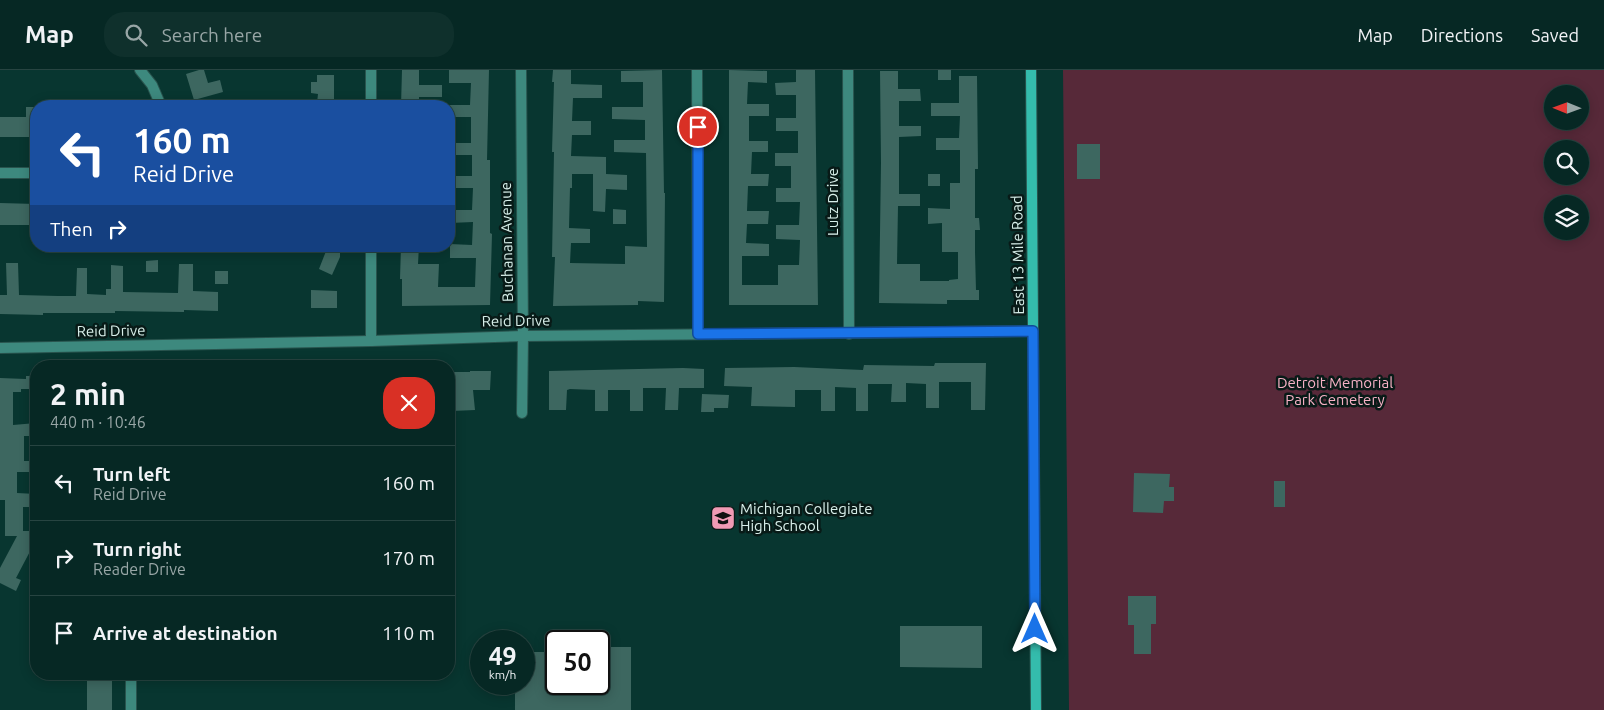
<!DOCTYPE html>
<meta charset="utf-8">
<style>
body{margin:0;font-family:Ubuntu,sans-serif;background:#0f302c;color:#f1f3f6;height:100vh;display:flex;flex-direction:column;font-size:19px;white-space:nowrap}
*{box-sizing:border-box;margin:0}
p{font-size:16px;color:#98a6a6}
.icon{flex:none;width:28px;height:28px;fill:none;stroke:currentColor;stroke-width:2;stroke-linecap:round;stroke-linejoin:round}
.map{position:relative;flex:1;overflow:hidden}
.details{position:absolute;left:30px;top:290px;width:425px;height:320px;display:flex;flex-direction:column;background:#062824;border-radius:20px;box-shadow:0 2px 12px #0003,0 0 0 1px #274441}
.details>*{flex:none}
.top-card{position:absolute;left:30px;top:30px;width:425px;height:152px;border-radius:20px;box-shadow:0 2px 12px #0003,0 0 0 1px #274441;background:#1a4fa0;color:#fff;overflow:hidden}
.needle{width:32px;rotate:271deg}
.fabs{position:absolute;left:1544px;top:15px;display:grid;gap:10px}
.fabs a{display:grid;place-items:center;width:45px;height:45px;border-radius:50%;background:#062824;box-shadow:0 2px 12px #0003,0 0 0 1px #274441;font-size:25px}
.speed{position:absolute;left:470px;top:560px;display:flex;gap:10px;font-size:25px;font-weight:700;text-align:center}
.speed>*{display:grid;place-content:center;width:65px;height:65px;border-radius:50%;background:#062824;box-shadow:0 2px 12px #0003,0 0 0 1px #274441;line-height:1}
.speed small{font-size:12px;font-weight:400}
.speed .limit{border:2px solid #111;border-radius:8px;background:#fff;color:#111}
.pin{position:absolute;display:grid;place-items:center;width:42px;height:42px;color:#fff;margin:-21px;border:2px solid #fff;border-radius:50%;box-shadow:0 1px 5px #0007}
.me{position:absolute;width:55px;margin:-28px;rotate:0deg;stroke-linejoin:round;filter:drop-shadow(0 0 4px #0008)}
.turn{display:flex;align-items:center;gap:18px;height:105px;padding:0 20px;font-size:22px}
.turn .icon{width:65px;height:65px;stroke-width:2.5}
.turn b{display:block;font-size:35px;line-height:42px}
.then{display:flex;align-items:center;height:48px;padding:0 20px;background:#0003;gap:10px;font-size:19px}
.round{display:grid;place-items:center;flex:none;width:52px;height:52px;border-radius:20px;background:#0f302c}
.headline{display:flex;align-items:center;justify-content:space-between;height:85px;padding:0 20px}
h1{font-size:30px;font-weight:600;line-height:38px}
ul{padding:0;list-style:none}
li{display:flex;align-items:center;gap:15px;height:75px;padding:0 20px;border-top:1px solid #274441}
li div{flex:1}
li b{display:block;font-size:19px}
li em{font-style:normal}
header{display:flex;align-items:center;gap:30px;box-sizing:border-box;height:70px;padding:0 25px;background:#062824;border-bottom:1px solid #274441}
header strong{font-size:24px}
nav{display:flex;gap:28px;margin-inline-start:auto;font-size:18px}
.search{width:350px;height:45px;background:#0f302c;display:flex;align-items:center;gap:12px;box-sizing:border-box;padding:0 18px;border-radius:20px;color:#98a6a6;font-size:19px}
.map>svg:first-child{display:block}
</style>
<header>
<strong>Map</strong>
<div class="search"><svg class="icon" aria-label="search" viewBox="0 0 24 24"><circle cx="10" cy="10" r="6"/><path d="M15 15l6 6"/></svg>Search here</div>
<nav><a>Map</a><a>Directions</a><a>Saved</a></nav>
</header>
<div class="map">
<svg width="1604" height="640" viewBox="0 0 1604 640">
<rect width="100%" height="100%" fill="#083630"/>
<path fill="#572939" fill-rule="evenodd" d="M 1063,0 L 1604,0 L 1604,640 L 1069,640 ZM 1552,24 L 1580,24 L 1580,51 L 1552,51 ZM 1552,79 L 1580,79 L 1580,106 L 1552,106 ZM 1552,134 L 1580,134 L 1580,161 L 1552,161 Z"/>
<g fill="#3d6760">
<path d="M 199,0 L 204,0 L 208,13 L 220,10 L 223,22 L 194,30 L 186,4 Z"/>
<path d="M 402,0 L 419,0 L 419,15 L 442,15 L 442,27 L 419,27 L 419,36 L 401,36 Z"/>
<path d="M 449,0 L 489,0 L 487,90 L 490,90 L 490,163 L 492,164 L 490,235 L 402,236 L 402,209 L 400,209 L 401,176 L 419,176 L 418,194 L 439,194 L 438,217 L 475,217 L 476,188 L 450,188 L 450,174 L 472,175 L 473,152 L 450,153 L 450,140 L 472,140 L 473,118 L 450,118 L 450,106 L 472,106 L 472,85 L 449,85 L 449,73 L 471,73 L 471,47 L 449,47 L 449,35 L 470,35 L 471,13 L 449,13 Z"/>
<path d="M 553,0 L 571,0 L 571,14 L 602,15 L 602,28 L 573,28 L 572,51 L 591,51 L 591,65 L 572,65 L 571,86 L 606,87 L 606,104 L 627,105 L 627,120 L 606,119 L 605,142 L 593,141 L 593,104 L 572,104 L 572,118 L 570,118 L 569,158 L 590,159 L 590,173 L 571,173 L 570,193 L 625,194 L 625,176 L 647,177 L 646,83 L 614,82 L 614,70 L 645,70 L 645,50 L 612,49 L 612,37 L 643,37 L 643,12 L 621,12 L 621,1 L 662,0 L 664,123 L 665,123 L 664,232 L 638,231 L 638,235 L 553,236 L 555,187 L 552,187 L 554,82 L 552,82 L 554,12 L 552,12 Z"/>
<path d="M 729,0 L 767,1 L 767,13 L 748,12 L 747,34 L 769,34 L 769,46 L 749,46 L 749,71 L 768,71 L 768,82 L 752,82 L 751,104 L 769,104 L 768,116 L 748,116 L 747,141 L 769,141 L 768,154 L 747,154 L 746,173 L 769,174 L 769,186 L 742,186 L 742,215 L 778,215 L 778,195 L 799,195 L 800,170 L 776,169 L 776,155 L 799,155 L 800,132 L 776,132 L 776,118 L 791,118 L 791,96 L 775,96 L 775,83 L 798,83 L 798,61 L 776,61 L 776,48 L 796,48 L 796,25 L 776,25 L 775,13 L 796,12 L 796,0 L 815,0 L 818,235 L 729,235 Z"/>
<rect x="938" y="0" width="13" height="10"/>
<path d="M 880,1 L 898,1 L 898,19 L 920,19 L 921,31 L 899,31 L 899,56 L 921,56 L 921,66 L 899,67 L 899,124 L 920,124 L 920,136 L 898,136 L 897,194 L 920,194 L 920,211 L 949,211 L 949,210 L 958,209 L 958,182 L 942,182 L 942,153 L 928,154 L 928,138 L 950,139 L 950,113 L 960,113 L 960,80 L 936,80 L 936,68 L 959,68 L 960,46 L 931,46 L 931,33 L 959,33 L 959,6 L 977,6 L 978,99 L 975,99 L 975,148 L 979,148 L 980,160 L 975,160 L 975,182 L 976,220 L 979,220 L 979,230 L 947,230 L 947,234 L 879,233 L 881,93 Z"/>
<path d="M 317,5 L 334,5 L 334,33 L 317,33 L 318,24 L 311,23 L 311,12 L 317,12 Z"/>
<path d="M 26,37 L 36,37 L 36,67 L 0,67 L 0,47 L 26,47 Z"/>
<rect x="1077" y="74" width="23" height="35"/>
<rect x="928" y="104" width="12" height="12"/>
<path d="M 0,133 L 36,134 L 36,155 L 0,155 Z"/>
<path d="M 613,139 L 626,140 L 626,154 L 613,154 Z"/>
<path d="M 328,176 L 340,176 L 340,187 L 332,205 L 319,199 Z"/>
<path d="M 158,190 L 158,202 L 146,202 L 146,191 Z"/>
<path d="M 6,193 L 18,193 L 19,225 L 58,226 L 76,226 L 77,198 L 87,198 L 87,224 L 106,225 L 106,219 L 111,219 L 111,195 L 123,196 L 123,222 L 178,223 L 179,194 L 193,194 L 193,221 L 218,222 L 218,241 L 184,240 L 184,242 L 115,241 L 115,243 L 43,243 L 43,245 L 0,244 L 0,225 L 7,225 Z"/>
<rect x="215" y="201" width="13" height="13"/>
<path d="M 311,220 L 337,221 L 337,238 L 311,238 Z"/>
<path d="M 935,293 L 986,293 L 985,340 L 971,340 L 971,312 L 939,312 L 939,338 L 926,338 L 926,314 L 906,313 L 906,332 L 891,332 L 892,314 L 868,314 L 868,341 L 856,341 L 856,318 L 835,317 L 835,341 L 821,341 L 821,320 L 795,320 L 795,337 L 751,336 L 752,317 L 724,316 L 725,298 L 794,297 L 863,300 L 864,295 L 934,296 Z"/>
<path d="M 683,298 L 704,299 L 704,318 L 679,318 L 678,340 L 665,340 L 666,318 L 643,318 L 643,341 L 630,341 L 630,320 L 608,320 L 608,341 L 595,341 L 595,320 L 570,319 L 567,320 L 566,340 L 549,340 L 549,301 Z"/>
<path d="M 470,301 L 491,301 L 490,320 L 473,320 L 475,340 L 452,341 L 452,321 L 449,321 L 449,302 L 470,302 Z"/>
<path d="M 26,306 L 36,306 L 36,319 L 21,319 L 21,322 L 13,322 L 13,355 L 36,353 L 36,366 L 24,366 L 24,391 L 36,391 L 36,402 L 17,402 L 17,423 L 36,424 L 36,437 L 23,437 L 23,461 L 36,461 L 36,470 L 16,508 L 21,510 L 16,521 L 0,513 L 0,498 L 17,466 L 5,466 L 5,430 L 0,430 L 0,308 L 26,309 Z"/>
<path d="M 702,324 L 729,325 L 728,338 L 714,338 L 714,342 L 701,342 Z"/>
<path d="M 1134,403 L 1170,404 L 1169,417 L 1174,417 L 1174,431 L 1164,431 L 1163,443 L 1133,442 Z"/>
<rect x="1274" y="411" width="11" height="26"/>
<path d="M 1128,526 L 1156,526 L 1156,554 L 1151,554 L 1151,584 L 1134,584 L 1134,555 L 1128,555 Z"/>
<path d="M 900,556 L 982,556 L 982,598 L 900,597 Z"/>
<path d="M 544,577 L 556,577 L 556,614 L 599,614 L 599,577 L 631,577 L 631,640 L 515,640 L 515,614 L 524,614 L 524,582 L 544,582 Z"/>
<rect x="87" y="604" width="25" height="36"/>
</g>
<g fill="none" stroke-linecap="round" stroke-linejoin="round">
<defs>
<g id="minor">
<path d="M 140,0 L 152,15 L 161,36"/>
<path d="M 371,0 L 371,36"/>
<path d="M 521,0 L 523,266 L 522,343"/>
<path d="M 697,0 L 698,264"/>
<path d="M 848,0 L 849,264"/>
<path d="M 0,103 L 36,103"/>
<path d="M 371,176 L 371,271"/>
<path d="M 0,278 L 371,271 L 523,266 L 1033,261"/>
<path d="M 131,604 L 131,640"/>
</g>
<path id="secondary" d="M 1031,0 L 1036,640"/>
</defs>
<use href="#minor" stroke="#29544e" stroke-width="12"/>
<use href="#secondary" stroke="#29544e" stroke-width="12"/>
<use href="#minor" stroke="#3d897e" stroke-width="10"/>
<use href="#secondary" stroke="#34bcac" stroke-width="10"/>
</g>
<g fill="none" stroke-linecap="round" stroke-linejoin="round">
<defs>
<path id="route" d="M 698,57 L 698,264 L 1033,261 L 1035,559"/>
</defs>
<use href="#route" stroke="#114b97" stroke-width="12"/>
<use href="#route" stroke="#1a73e8" stroke-width="9"/>
</g>
<defs>
<symbol id="school-square" viewBox="-11 -11 22 22"><rect x="-9" y="-9" width="18" height="18" rx="4" fill="#f09ab4" stroke="#081a17"/><path d="M0-5L7-2L0 1L-7-2ZM-4 1L0 2.5L4 1V4Q0 6-4 4Z" fill="#111"/></symbol>
</defs>
<g fill-rule="evenodd">
<use href="#school-square" x="709" y="434" width="28" height="28"/>
</g>
<g text-anchor="middle" stroke-width="5" stroke-linejoin="round" paint-order="stroke">
<g font-size="15" fill="#d8efea" stroke="#081a17">
<text transform="translate(833 132) rotate(-90)" y="5">Lutz Drive</text>
<text transform="translate(507 172) rotate(-91)" y="5">Buchanan Avenue</text>
<text transform="translate(1018 185) rotate(-91)" y="5">East 13 Mile Road</text>
<text transform="translate(516 251) rotate(-1)" y="5">Reid Drive</text>
<text transform="translate(111 261) rotate(-1)" y="5">Reid Drive</text>
</g>
<g font-size="15" fill="#f7b1c5" stroke="#081a17">
<text x="1335" y="318">Detroit Memorial<tspan x="1335" dy="17">Park Cemetery</tspan></text>
</g>
<g font-size="15" fill="#d8efea" stroke="#081a17" text-anchor="start">
<text x="740" y="444">Michigan Collegiate<tspan x="740" dy="17">High School</tspan></text>
</g>
</g>
</svg>
<div class="fabs">
<a><svg class="needle" viewBox="-14 -14 28 28"><path d="M0-13l5 13h-10z" fill="#e53935"/><path d="M0 13l5-13h-10z" fill="#98a6a6"/></svg></a>
<a><svg class="icon" aria-label="search" viewBox="0 0 24 24"><circle cx="10" cy="10" r="6"/><path d="M15 15l6 6"/></svg></a>
<a><svg class="icon" aria-label="layers" viewBox="0 0 24 24"><path d="M12 4l9 5-9 5-9-5zM3 14l9 5 9-5"/></svg></a>
</div>
<div class="speed"><div>49<small>km/h</small></div><div class="limit">50</div></div>
<div class="pin" style="left:698px;top:57px;background:#d93025"><svg class="icon" aria-label="arrive" viewBox="0 0 24 24"><path d="M6 21V4h12l-3 4 3 4H6"/></svg></div>
<svg class="me" style="left:1035px;top:559px" viewBox="-20 -20 40 40"><path d="M0-17L14 15 0 8-14 15z" fill="#1a73e8" stroke="#fff" stroke-width="4"/></svg>
<div class="top-card">
<div class="turn"><svg class="icon" aria-label="left" viewBox="0 0 24 24"><path d="M17 20v-9H6M10 6l-5 5 5 5"/></svg><div><b>160 m</b>Reid Drive</div></div>
<div class="then">Then<svg class="icon" aria-label="right" viewBox="0 0 24 24"><path d="M7 20v-9h11M14 6l5 5-5 5"/></svg></div>
</div>
<section class="details">
<div class="headline"><div><h1>2 min</h1><p>440 m · 10:46</p></div><a class="round" style="background:#d93025;color:#fff"><svg class="icon" aria-label="close" viewBox="0 0 24 24"><path d="M6 6l12 12M18 6L6 18"/></svg></a></div>
<ul>
<li><svg class="icon" aria-label="left" viewBox="0 0 24 24"><path d="M17 20v-9H6M10 6l-5 5 5 5"/></svg><div><b>Turn left</b><p>Reid Drive</p></div><em>160 m</em></li>
<li><svg class="icon" aria-label="right" viewBox="0 0 24 24"><path d="M7 20v-9h11M14 6l5 5-5 5"/></svg><div><b>Turn right</b><p>Reader Drive</p></div><em>170 m</em></li>
<li><svg class="icon" aria-label="arrive" viewBox="0 0 24 24"><path d="M6 21V4h12l-3 4 3 4H6"/></svg><div><b>Arrive at destination</b></div><em>110 m</em></li>
</ul>
</section>
</div>
